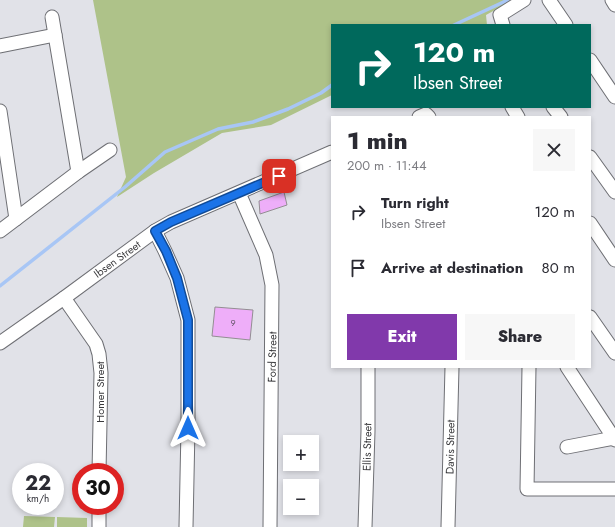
<!DOCTYPE html>
<meta charset="utf-8">
<style>
body{margin:0;font-family:Jost,sans-serif;background:#f7f7f7;color:#2b2b33;height:100vh;display:flex;flex-direction:column;font-size:15px;white-space:nowrap}
*{box-sizing:border-box;margin:0}
p{font-size:13px;color:#7c7c81}
.icon{flex:none;width:22px;height:22px;fill:none;stroke:currentColor;stroke-width:2;stroke-linecap:round;stroke-linejoin:round}
.map{position:relative;flex:1;overflow:hidden}
.drawer{position:absolute;left:331px;top:116px;width:260px;height:252px;display:flex;flex-direction:column;background:#fff;border-radius:0px;box-shadow:0 2px 6px #0003}
.drawer>*{flex:none}
.guide{position:absolute;left:331px;top:24px;width:260px;height:84px;border-radius:0px;box-shadow:0 2px 6px #0003;background:#00695c;color:#fff;overflow:hidden}
.buttons{position:absolute;left:283px;top:435px;display:grid;gap:8px}
.buttons a{display:grid;place-items:center;width:36px;height:36px;border-radius:0px;background:#fff;box-shadow:0 2px 6px #0003;font-size:20px}
.speed{position:absolute;left:12px;top:463px;display:flex;gap:8px;font-size:20px;font-weight:700;text-align:center}
.speed>*{display:grid;place-content:center;width:52px;height:52px;border-radius:50%;background:#fff;box-shadow:0 2px 6px #0003;line-height:1}
.speed small{font-size:10px;font-weight:400}
.speed .limit{border:6px solid #d22;background:#fff;color:#111}
.pin{position:absolute;display:grid;place-items:center;width:34px;height:34px;color:#fff;margin:-17px;border-radius:8px;box-shadow:0 2px 6px #0006}
.me{position:absolute;width:44px;margin:-22px;rotate:0deg;stroke-linejoin:round;filter:drop-shadow(0 0 3px #0008)}
.turn{display:flex;align-items:center;gap:14px;height:84px;padding:0 16px;font-size:18px}
.turn .icon{width:52px;height:52px;stroke-width:2.5}
.turn b{display:block;font-size:28px;line-height:34px}
.round{display:grid;place-items:center;flex:none;width:42px;height:42px;border-radius:0px;background:#f7f7f7}
.head{display:flex;align-items:center;justify-content:space-between;height:68px;padding:0 16px}
h1{font-size:24px;font-weight:800;line-height:30px}
.cta{display:flex;gap:8px;margin-top:auto;padding:8px 16px}
.cta a{flex:1;height:46px;border-radius:0px;background:#8139ab;color:#fff;font-size:16px;font-weight:800;line-height:46px;text-align:center}
.cta a+a{background:#f7f7f7;color:#2b2b33}
ul{padding:0;list-style:none}
li{display:flex;align-items:center;gap:12px;height:56px;padding:0 16px}
li div{flex:1}
li b{display:block;font-size:15px}
li em{font-style:normal}
.map>svg:first-child{display:block}
</style>
<div class="map">
<svg width="615" height="527" viewBox="0 0 615 527">
<rect width="100%" height="100%" fill="#e1e2e8"/>
<g fill="#aec289">
<path d="M 93,0 L 513,0 L 486,15 L 487,25 L 332,25 L 332,95 L 271,125 L 222,133 L 154,173 L 117,197 L 126,177 Z"/>
<path d="M 24,516 L 55,517 L 54,527 L 23,527 Z"/>
<path d="M 57,517 L 87,518 L 87,527 L 57,527 Z"/>
</g>
<g fill="none" stroke-linecap="round" stroke-linejoin="round">
<g stroke="#a8c6f5" stroke-width="3.5">
<path d="M 454,25 L 508,0"/>
<path d="M 0,286 L 125,187 L 165,152 L 218,129 L 253,122 L 288,109 L 321,93 L 332,85"/>
</g>
</g>
<g fill="#eeaef9" stroke="#938e93">
<path d="M 284,192 L 287,205 L 260,214 L 259,201 Z"/>
<path d="M 215,307 L 253,310 L 250,340 L 212,336 Z"/>
</g>
<g fill="none" stroke-linecap="round" stroke-linejoin="round">
<defs>
<g id="minor">
<path d="M 549,0 L 566,25"/>
<path d="M 612,0 L 615,5"/>
<path d="M 52,17 L 78,172"/>
<path d="M 503,25 L 500,15 L 524,0"/>
<path d="M 0,46 L 55,35"/>
<path d="M 590,60 L 615,97"/>
<path d="M 512,107 L 518,117"/>
<path d="M 553,107 L 561,117"/>
<path d="M 0,111 L 16,219"/>
<path d="M 419,117 L 426,114 L 429,117"/>
<path d="M 590,157 L 615,192"/>
<path d="M 239,193 L 266,255 L 272,285 L 270,527"/>
<path d="M 590,223 L 615,260"/>
<path d="M 0,231 L 78,172 L 110,150"/>
<path d="M 155,231 L 165,251 L 177,278 L 188,320 L 188,428 L 186,527"/>
<path d="M 64,298 L 96,344 L 99,354 L 101,373 L 99,472"/>
<path d="M 590,317 L 615,353"/>
<path d="M 0,343 L 64,298 L 155,231 L 171,222 L 332,152"/>
<path d="M 529,367 L 527,489 L 615,489"/>
<path d="M 567,367 L 615,440"/>
<path d="M 567,447 L 614,438"/>
<path d="M 99,527 L 99,506"/>
<path d="M 365,527 L 368,431 L 368,367"/>
<path d="M 448,527 L 452,367"/>
</g>
</defs>
<use href="#minor" stroke="#6e6f74" stroke-width="15"/>
<use href="#minor" stroke="#fff" stroke-width="13"/>
</g>
<g fill="none" stroke-linecap="round" stroke-linejoin="round">
<defs>
<path id="route" d="M 188,428 L 188,320 L 177,278 L 166,251 L 155,231 L 171,222 L 279,176"/>
</defs>
<use href="#route" stroke="#114b97" stroke-width="10"/>
<use href="#route" stroke="#1a73e8" stroke-width="7"/>
</g>
<g text-anchor="middle" stroke-width="3" stroke-linejoin="round" paint-order="stroke">
<g font-size="9" fill="#67576c">
<text x="233" y="326">9</text>
</g>
<g font-size="11" fill="#3a3a3d" stroke="#fff">
<text transform="translate(117 259) rotate(-36)" y="4">Ibsen Street</text>
<text transform="translate(272 357) rotate(-89)" y="4">Ford Street</text>
<text transform="translate(100 392) rotate(-90)" y="4">Homer Street</text>
<text transform="translate(367 447) rotate(-89)" y="4">Ellis Street</text>
<text transform="translate(450 447) rotate(-89)" y="4">Davis Street</text>
</g>
</g>
</svg>
<div class="buttons">
<a>+</a>
<a>−</a>
</div>
<div class="speed"><div>22<small>km/h</small></div><div class="limit">30</div></div>
<div class="pin" style="left:279px;top:176px;background:#d93025"><svg class="icon" aria-label="arrive" viewBox="0 0 24 24"><path d="M6 21V4h12l-3 4 3 4H6"/></svg></div>
<svg class="me" style="left:188px;top:428px" viewBox="-20 -20 40 40"><path d="M0-17L14 15 0 8-14 15z" fill="#1a73e8" stroke="#fff" stroke-width="4"/></svg>
<div class="guide">
<div class="turn"><svg class="icon" aria-label="right" viewBox="0 0 24 24"><path d="M7 20v-9h11M14 6l5 5-5 5"/></svg><div><b>120 m</b>Ibsen Street</div></div>
</div>
<section class="drawer">
<div class="head"><div><h1>1 min</h1><p>200 m · 11:44</p></div><a class="round"><svg class="icon" aria-label="close" viewBox="0 0 24 24"><path d="M6 6l12 12M18 6L6 18"/></svg></a></div>
<ul>
<li><svg class="icon" aria-label="right" viewBox="0 0 24 24"><path d="M7 20v-9h11M14 6l5 5-5 5"/></svg><div><b>Turn right</b><p>Ibsen Street</p></div><em>120 m</em></li>
<li><svg class="icon" aria-label="arrive" viewBox="0 0 24 24"><path d="M6 21V4h12l-3 4 3 4H6"/></svg><div><b>Arrive at destination</b></div><em>80 m</em></li>
</ul>
<div class="cta"><a>Exit</a><a>Share</a></div>
</section>
</div>
